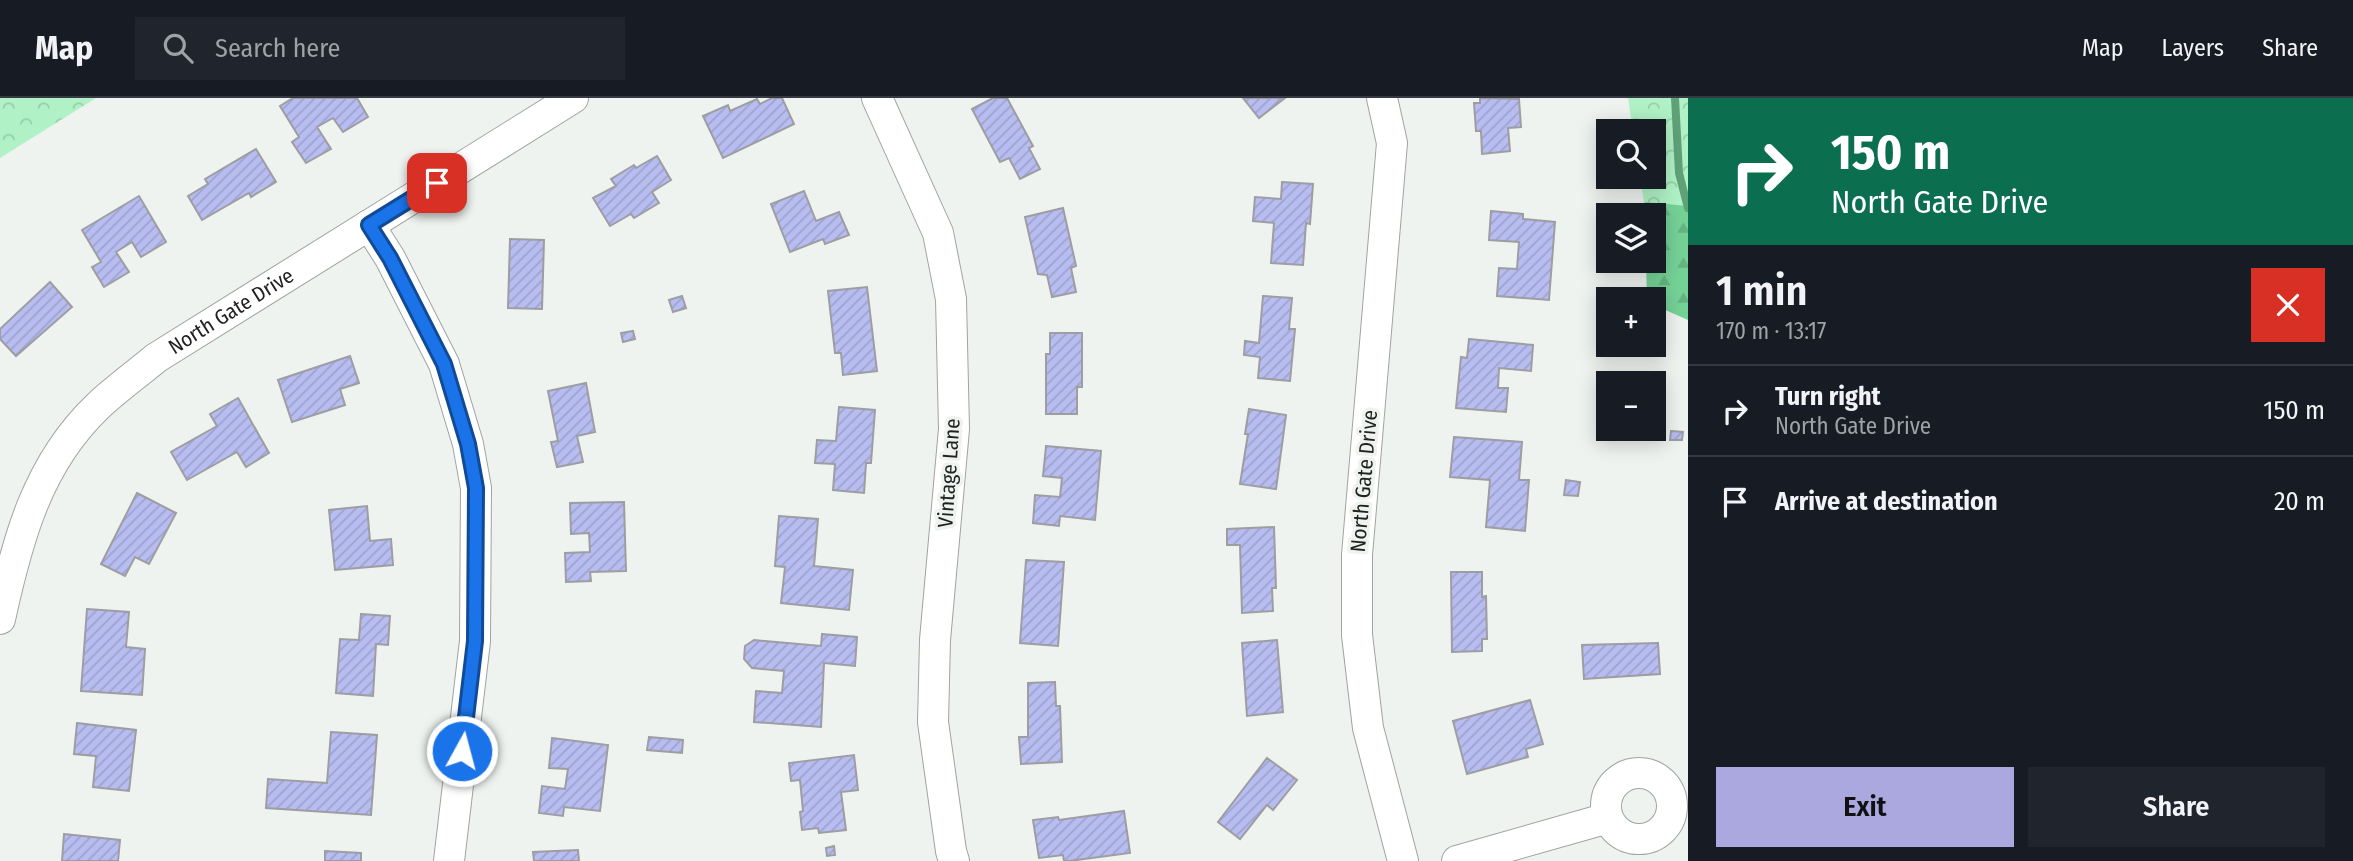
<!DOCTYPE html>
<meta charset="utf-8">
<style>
body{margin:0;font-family:"Fira Sans Condensed",sans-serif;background:#20242c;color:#f1f3f6;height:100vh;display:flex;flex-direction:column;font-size:26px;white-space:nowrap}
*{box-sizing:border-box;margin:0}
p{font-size:23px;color:#9ea1a6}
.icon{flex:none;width:38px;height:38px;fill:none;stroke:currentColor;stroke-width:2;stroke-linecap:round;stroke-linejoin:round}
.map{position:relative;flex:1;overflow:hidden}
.side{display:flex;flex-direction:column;background:#171b24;width:665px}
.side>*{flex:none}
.top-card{background:#0b6e4f;color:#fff;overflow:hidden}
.controls{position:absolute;left:1596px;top:21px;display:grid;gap:14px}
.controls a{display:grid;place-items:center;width:70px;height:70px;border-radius:0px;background:#171b24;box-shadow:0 4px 18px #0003;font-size:35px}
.pin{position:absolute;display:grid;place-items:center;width:60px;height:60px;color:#fff;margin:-30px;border-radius:14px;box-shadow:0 4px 10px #0006}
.me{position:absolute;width:77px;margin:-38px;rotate:7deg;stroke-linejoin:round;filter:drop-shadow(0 0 5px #0008)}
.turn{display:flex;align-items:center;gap:24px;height:147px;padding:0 28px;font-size:32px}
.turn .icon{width:91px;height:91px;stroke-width:2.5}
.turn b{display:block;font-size:49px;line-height:60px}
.round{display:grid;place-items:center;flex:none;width:74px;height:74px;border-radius:0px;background:#20242c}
.overview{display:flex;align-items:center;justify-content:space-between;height:119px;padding:0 28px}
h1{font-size:42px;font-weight:600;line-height:52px}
.button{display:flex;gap:14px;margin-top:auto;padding:14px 28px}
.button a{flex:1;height:80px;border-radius:0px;background:#aaa8df;color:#111;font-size:28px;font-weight:600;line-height:80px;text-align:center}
.button a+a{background:#20242c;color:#f1f3f6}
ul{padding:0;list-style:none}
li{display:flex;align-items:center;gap:21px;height:91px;padding:0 28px;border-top:2px solid #363941}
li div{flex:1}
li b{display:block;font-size:26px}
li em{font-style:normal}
header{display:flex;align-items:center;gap:42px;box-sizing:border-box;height:98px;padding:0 35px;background:#171b24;border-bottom:2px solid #363941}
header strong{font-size:33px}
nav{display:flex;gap:38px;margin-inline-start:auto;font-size:24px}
.search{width:490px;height:63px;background:#20242c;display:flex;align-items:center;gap:18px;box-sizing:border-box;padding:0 24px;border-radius:0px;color:#9ea1a6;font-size:26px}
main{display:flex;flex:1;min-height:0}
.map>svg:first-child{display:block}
</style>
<header>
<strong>Map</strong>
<div class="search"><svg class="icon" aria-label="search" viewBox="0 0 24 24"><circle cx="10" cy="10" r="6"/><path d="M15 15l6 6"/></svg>Search here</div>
<nav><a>Map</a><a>Layers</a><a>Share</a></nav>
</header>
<main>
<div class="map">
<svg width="1688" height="763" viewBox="0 0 1688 763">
<defs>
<pattern id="forest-firs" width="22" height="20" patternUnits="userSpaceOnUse" patternTransform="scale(1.75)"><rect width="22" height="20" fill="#75d297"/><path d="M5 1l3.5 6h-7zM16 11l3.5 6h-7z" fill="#65b482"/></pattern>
<pattern id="park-crowns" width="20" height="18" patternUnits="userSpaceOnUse" patternTransform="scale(1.75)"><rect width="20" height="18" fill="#b0f2c5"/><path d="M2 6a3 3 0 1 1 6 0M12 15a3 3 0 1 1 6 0" fill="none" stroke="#97cfa9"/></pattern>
<pattern id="building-hatch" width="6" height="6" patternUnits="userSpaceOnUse" patternTransform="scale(1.75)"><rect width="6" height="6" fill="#b8bdf1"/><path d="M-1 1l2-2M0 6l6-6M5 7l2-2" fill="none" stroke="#9ea2ce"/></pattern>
</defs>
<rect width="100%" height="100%" fill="#eef3f0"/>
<path fill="url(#forest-firs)" d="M 1688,0 L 1688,222 L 1654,207 L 1654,201 L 1647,201 L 1646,163 L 1654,163 L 1654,117 L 1645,117 L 1644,79 L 1654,79 L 1654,33 Z"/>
<g fill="url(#park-crowns)">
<path d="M 0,0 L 96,0 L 0,60 Z"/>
<path d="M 1628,0 L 1688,0 L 1688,108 L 1644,104 L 1640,79 L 1654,79 L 1654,33 L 1633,33 Z"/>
</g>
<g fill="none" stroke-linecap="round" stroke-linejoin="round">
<path stroke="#60a278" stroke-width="8" d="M 1675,0 L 1679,75 L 1688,110"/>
</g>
<g fill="url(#building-hatch)" stroke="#9d9da2" stroke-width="2">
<path d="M 293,0 L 357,0 L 368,19 L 343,34 L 333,20 L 317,29 L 331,51 L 306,65 L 292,44 L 299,39 L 280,8 Z"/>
<path d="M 772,0 L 782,0 L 794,26 L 723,60 L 703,18 L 728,7 L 730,13 L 757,1 L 760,6 Z"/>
<path d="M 993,0 L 1007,0 L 1033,48 L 1029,50 L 1040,71 L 1020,81 L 1009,60 L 1000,64 L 972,11 Z"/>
<path d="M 1243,0 L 1285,0 L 1259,20 Z"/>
<path d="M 1480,0 L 1519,1 L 1521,29 L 1508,30 L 1510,53 L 1482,56 L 1481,33 L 1476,33 L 1474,5 L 1480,5 Z"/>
<path d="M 256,51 L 276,84 L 251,99 L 249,95 L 202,122 L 188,98 L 208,86 L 205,81 Z"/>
<path d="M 657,58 L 671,82 L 652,94 L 659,105 L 634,120 L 631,116 L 610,128 L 593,100 L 616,88 L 611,81 L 634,67 L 636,70 Z"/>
<path d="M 1282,84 L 1313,86 L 1310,126 L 1306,125 L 1303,167 L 1271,165 L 1274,125 L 1253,123 L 1255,99 L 1281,101 Z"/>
<path d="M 804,93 L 816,123 L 839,114 L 849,137 L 825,146 L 823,141 L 790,154 L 771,106 Z"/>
<path d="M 139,98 L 166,144 L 141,159 L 132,144 L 116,154 L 129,174 L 104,189 L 92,169 L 101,164 L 82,132 Z"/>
<path d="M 1063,110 L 1076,168 L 1071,170 L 1076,194 L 1052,199 L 1047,177 L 1038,176 L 1025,119 Z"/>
<path d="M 1491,113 L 1523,116 L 1523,121 L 1555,124 L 1549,202 L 1497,198 L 1499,170 L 1517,171 L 1519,144 L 1489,142 Z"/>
<path d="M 510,141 L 544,142 L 542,211 L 508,210 Z"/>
<path d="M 50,184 L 72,209 L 16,258 L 0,241 L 0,231 Z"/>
<path d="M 867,189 L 877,273 L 843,277 L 841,255 L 835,255 L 828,193 Z"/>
<path d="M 682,198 L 686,210 L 673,214 L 669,202 Z"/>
<path d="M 1263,198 L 1292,200 L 1289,231 L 1295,231 L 1290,283 L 1258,280 L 1260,259 L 1244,257 L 1245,243 L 1259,245 Z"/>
<path d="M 633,233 L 635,241 L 623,244 L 621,235 Z"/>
<path d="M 1050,235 L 1082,235 L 1082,289 L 1077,289 L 1077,316 L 1046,316 L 1046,256 L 1050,256 Z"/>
<path d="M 1469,241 L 1533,247 L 1531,273 L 1499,270 L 1498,290 L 1508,290 L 1506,314 L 1456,310 L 1461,259 L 1467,260 Z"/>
<path d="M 350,258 L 359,285 L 340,291 L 345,307 L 292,324 L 278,282 Z"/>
<path d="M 586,285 L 595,334 L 577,338 L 583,364 L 557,369 L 551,344 L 558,343 L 548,293 Z"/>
<path d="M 238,300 L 269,355 L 246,369 L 237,354 L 187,382 L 171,354 L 217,328 L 210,316 Z"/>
<path d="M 839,309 L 875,312 L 871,365 L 866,365 L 864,395 L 833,392 L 835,366 L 815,365 L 817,342 L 836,343 Z"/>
<path d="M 1249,311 L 1286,317 L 1276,391 L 1240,386 L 1248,336 L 1245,336 Z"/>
<path d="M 1623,331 L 1637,331 L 1636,339 L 1623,338 Z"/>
<path d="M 1671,333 L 1683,334 L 1682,342 L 1670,342 Z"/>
<path d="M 1454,339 L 1522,344 L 1519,382 L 1529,382 L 1525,433 L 1486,429 L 1490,382 L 1450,379 Z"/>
<path d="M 1046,348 L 1101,353 L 1095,422 L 1060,418 L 1059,428 L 1033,425 L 1035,397 L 1060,399 L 1062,380 L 1043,378 Z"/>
<path d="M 1566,382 L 1580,384 L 1578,398 L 1564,397 Z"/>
<path d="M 137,395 L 176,415 L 149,466 L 135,459 L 125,478 L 101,466 Z"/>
<path d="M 624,404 L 626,473 L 590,474 L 591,483 L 566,484 L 565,455 L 590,454 L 589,435 L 571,436 L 570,405 Z"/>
<path d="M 367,408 L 370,443 L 391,441 L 393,467 L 335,472 L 329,412 Z"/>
<path d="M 779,418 L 818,421 L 814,468 L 853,472 L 849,512 L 781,505 L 785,469 L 775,468 Z"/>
<path d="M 1274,429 L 1276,490 L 1272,490 L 1273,513 L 1242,515 L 1240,447 L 1227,447 L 1227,431 Z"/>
<path d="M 1026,462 L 1064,464 L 1058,548 L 1020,545 Z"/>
<path d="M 1451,474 L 1482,474 L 1482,499 L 1486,498 L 1487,541 L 1482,541 L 1482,553 L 1452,554 Z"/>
<path d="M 87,511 L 129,514 L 126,549 L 145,551 L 142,597 L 81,593 Z"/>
<path d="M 361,516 L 390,518 L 388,547 L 376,546 L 373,598 L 336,595 L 340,541 L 359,542 Z"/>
<path d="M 822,536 L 857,539 L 855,568 L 824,565 L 821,629 L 754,624 L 756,593 L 782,595 L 784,573 L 752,570 L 744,561 L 745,548 L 754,542 L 821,548 Z"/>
<path d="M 1277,542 L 1283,614 L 1247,618 L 1242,545 Z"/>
<path d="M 1658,545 L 1660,576 L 1584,581 L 1582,547 Z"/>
<path d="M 1055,584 L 1056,608 L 1060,608 L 1062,664 L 1021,666 L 1019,639 L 1028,639 L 1028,585 Z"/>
<path d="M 1530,602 L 1543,646 L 1526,651 L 1528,659 L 1467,676 L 1453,623 Z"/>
<path d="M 77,625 L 136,632 L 129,693 L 93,689 L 96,658 L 74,656 Z"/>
<path d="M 331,634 L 377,637 L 371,717 L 266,710 L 268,681 L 327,685 Z"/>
<path d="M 649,639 L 683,642 L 682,655 L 647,652 Z"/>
<path d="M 552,640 L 608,647 L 600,713 L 564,709 L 563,718 L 539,715 L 542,688 L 565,691 L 568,671 L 549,670 Z"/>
<path d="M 854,657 L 858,692 L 841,694 L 846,732 L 819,735 L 818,730 L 802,732 L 800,714 L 803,713 L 800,682 L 791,683 L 789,665 Z"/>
<path d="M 1267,660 L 1297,682 L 1273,712 L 1267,707 L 1240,741 L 1218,724 Z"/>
<path d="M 1124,713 L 1130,755 L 1069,763 L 1064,763 L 1063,757 L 1039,760 L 1033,722 L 1058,719 L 1059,722 Z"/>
<path d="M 64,736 L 120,742 L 118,763 L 62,763 Z"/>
<path d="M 834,748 L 835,757 L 827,758 L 826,750 Z"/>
<path d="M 578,752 L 579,763 L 534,763 L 533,754 Z"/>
<path d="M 325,753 L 361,755 L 361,763 L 325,763 Z"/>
</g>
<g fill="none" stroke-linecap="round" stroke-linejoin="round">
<defs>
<g id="minor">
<path d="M 877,0 L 938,135 L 951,201 L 954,331 L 935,542 L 933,624 L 951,753 L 954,763"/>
<path d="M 1382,0 L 1392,45 L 1357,457 L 1357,537 L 1368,630 L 1403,763"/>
<path d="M 369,127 L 390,160 L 444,266 L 468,346 L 476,390 L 475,543 L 449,763"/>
<path id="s1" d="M 0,521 C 17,443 37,366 98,308 C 116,291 137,276 156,260 L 573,0"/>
<circle cx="1639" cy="708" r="33"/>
<path d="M 1457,763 L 1608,720"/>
</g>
</defs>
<use href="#minor" stroke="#a0a4a1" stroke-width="32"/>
<use href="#minor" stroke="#fff" stroke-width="30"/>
</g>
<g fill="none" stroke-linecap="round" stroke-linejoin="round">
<defs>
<path id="route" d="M 437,85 L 369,127 L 390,160 L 444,266 L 468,346 L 476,390 L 475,543 L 462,653"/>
</defs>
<use href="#route" stroke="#114b97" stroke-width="18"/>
<use href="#route" stroke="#1a73e8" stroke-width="12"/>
</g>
<g text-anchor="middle" stroke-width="7" stroke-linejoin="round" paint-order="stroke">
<g font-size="21" fill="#202221" stroke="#eef3f0">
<text dy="7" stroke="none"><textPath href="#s1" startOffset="402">North Gate Drive</textPath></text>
<text transform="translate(949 375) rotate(-86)" y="7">Vintage Lane</text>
<text transform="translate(1364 383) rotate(-85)" y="7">North Gate Drive</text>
</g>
</g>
</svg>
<div class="controls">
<a><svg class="icon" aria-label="search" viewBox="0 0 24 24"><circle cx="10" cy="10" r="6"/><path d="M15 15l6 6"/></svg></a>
<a><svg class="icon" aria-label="layers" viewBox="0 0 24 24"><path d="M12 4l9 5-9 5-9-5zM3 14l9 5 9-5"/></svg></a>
<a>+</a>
<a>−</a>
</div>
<div class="pin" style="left:437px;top:85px;background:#d93025"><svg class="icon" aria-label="arrive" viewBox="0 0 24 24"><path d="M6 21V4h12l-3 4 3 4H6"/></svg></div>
<svg class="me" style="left:462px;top:653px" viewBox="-20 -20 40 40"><circle r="17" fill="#1a73e8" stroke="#fff" stroke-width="3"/><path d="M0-11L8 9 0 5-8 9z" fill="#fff"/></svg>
</div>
<section class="side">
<div class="top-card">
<div class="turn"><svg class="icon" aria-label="right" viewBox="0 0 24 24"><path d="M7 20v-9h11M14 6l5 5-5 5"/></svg><div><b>150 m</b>North Gate Drive</div></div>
</div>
<div class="overview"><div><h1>1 min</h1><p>170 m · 13:17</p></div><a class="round" style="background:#d93025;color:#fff"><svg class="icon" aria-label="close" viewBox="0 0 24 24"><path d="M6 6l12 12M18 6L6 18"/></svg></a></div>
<ul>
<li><svg class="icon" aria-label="right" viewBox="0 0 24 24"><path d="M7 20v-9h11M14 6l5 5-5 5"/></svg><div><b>Turn right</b><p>North Gate Drive</p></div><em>150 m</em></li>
<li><svg class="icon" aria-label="arrive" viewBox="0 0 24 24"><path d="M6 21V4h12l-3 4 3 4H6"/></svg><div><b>Arrive at destination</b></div><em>20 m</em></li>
</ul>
<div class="button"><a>Exit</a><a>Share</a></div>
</section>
</main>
